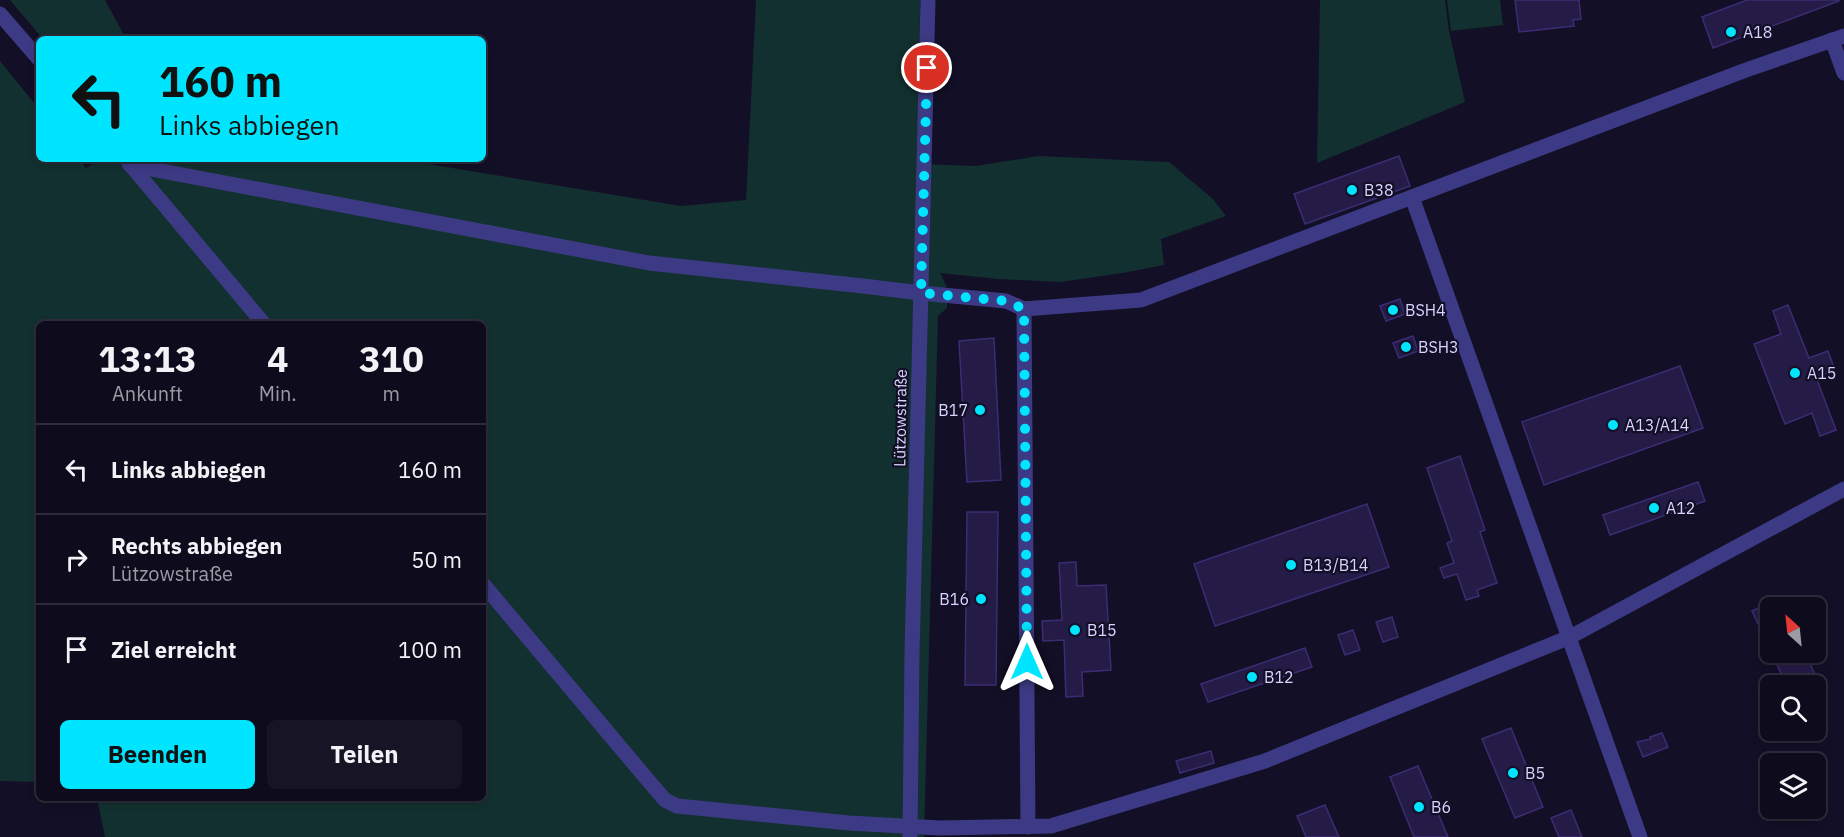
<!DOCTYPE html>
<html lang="de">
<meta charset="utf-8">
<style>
body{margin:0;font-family:"IBM Plex Sans",sans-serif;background:#171425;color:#f1f3f6;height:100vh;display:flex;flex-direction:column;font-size:22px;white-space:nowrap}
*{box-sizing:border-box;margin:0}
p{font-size:20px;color:#9b9ba3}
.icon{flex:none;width:33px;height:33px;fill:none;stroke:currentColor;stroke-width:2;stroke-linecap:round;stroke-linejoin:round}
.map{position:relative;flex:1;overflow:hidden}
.drawer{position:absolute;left:36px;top:321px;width:450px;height:480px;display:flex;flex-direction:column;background:#0e0b1c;border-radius:9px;box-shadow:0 3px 9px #0003,0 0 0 2px #2e2b3b}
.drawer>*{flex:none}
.top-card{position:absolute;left:36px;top:36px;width:450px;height:126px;border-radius:9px;box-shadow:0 3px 9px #0003,0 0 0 2px #2e2b3b;background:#00e5ff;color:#111;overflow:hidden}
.needle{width:39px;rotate:333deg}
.buttons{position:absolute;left:1760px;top:597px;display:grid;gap:12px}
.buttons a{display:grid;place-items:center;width:66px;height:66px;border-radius:9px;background:#0e0b1c;box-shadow:0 3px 9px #0003,0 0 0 2px #2e2b3b;font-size:30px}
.pin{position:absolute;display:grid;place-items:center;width:51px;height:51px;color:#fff;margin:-26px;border:3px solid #fff;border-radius:50%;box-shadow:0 2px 6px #0007}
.me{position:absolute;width:66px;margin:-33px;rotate:0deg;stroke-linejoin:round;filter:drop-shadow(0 0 4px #0008)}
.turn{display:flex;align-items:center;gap:21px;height:126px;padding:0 24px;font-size:27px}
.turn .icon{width:78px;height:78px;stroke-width:2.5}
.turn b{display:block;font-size:42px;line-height:51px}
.eta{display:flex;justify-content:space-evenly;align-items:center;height:102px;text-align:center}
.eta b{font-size:36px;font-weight:800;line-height:42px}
.cta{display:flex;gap:12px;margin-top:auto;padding:12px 24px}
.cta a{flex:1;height:69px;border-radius:9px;background:#00e5ff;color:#111;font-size:24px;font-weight:800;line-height:69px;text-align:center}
.cta a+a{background:#171425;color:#f1f3f6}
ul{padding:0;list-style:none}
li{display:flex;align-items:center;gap:18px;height:90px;padding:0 24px;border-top:2px solid #2e2b3b}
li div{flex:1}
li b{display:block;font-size:22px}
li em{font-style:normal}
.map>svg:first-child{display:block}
</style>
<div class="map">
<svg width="1844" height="837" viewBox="0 0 1844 837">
<rect width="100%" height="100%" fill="#130f26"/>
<g fill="#12302f">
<path d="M 10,0 L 105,0 L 126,39 L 43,39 Z"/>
<path d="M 756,0 L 920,0 L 919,164 L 976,166 L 1039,156 L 1169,162 L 1213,199 L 1226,216 L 1161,239 L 1164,265 L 1123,273 L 1060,282 L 998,279 L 940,273 C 948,287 948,292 947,308 L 938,316 L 924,837 L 105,837 L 97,798 L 483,798 L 483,324 L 39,324 L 39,782 L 0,781 L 0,61 L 39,109 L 39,159 L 79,159 L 86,168 L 101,159 L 398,159 L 681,206 L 746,200 Z"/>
<path d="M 1320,0 L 1445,0 L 1449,31 L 1465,102 L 1317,163 Z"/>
<path d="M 1447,0 L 1500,0 L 1503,25 L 1451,31 Z"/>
</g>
<g fill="#241b47" stroke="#3b2d73" stroke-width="1.5">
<path d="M 1515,0 L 1579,0 L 1581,19 L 1573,20 L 1574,26 L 1519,32 Z"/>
<path d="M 1747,0 L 1839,0 L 1839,1 L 1713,48 L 1702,17 Z"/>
<path d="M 1399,156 L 1410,186 L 1305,224 L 1294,194 Z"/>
<path d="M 1400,299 L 1405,314 L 1386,321 L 1380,306 Z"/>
<path d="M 1788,305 L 1809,358 L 1828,351 L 1835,370 L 1816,377 L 1836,430 L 1820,436 L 1812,413 L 1785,424 L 1754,344 L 1781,334 L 1773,311 Z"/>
<path d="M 1413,336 L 1418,351 L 1399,358 L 1393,343 Z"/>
<path d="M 994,338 L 1001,480 L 967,482 L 959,341 Z"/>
<path d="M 1680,366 L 1703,428 L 1544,485 L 1522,422 Z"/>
<path d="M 1460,456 L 1485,530 L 1480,532 L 1497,583 L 1477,590 L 1479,596 L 1466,600 L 1457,574 L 1444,578 L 1440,568 L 1454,563 L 1447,543 L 1452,541 L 1427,468 Z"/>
<path d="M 1698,482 L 1705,501 L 1610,535 L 1603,515 Z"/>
<path d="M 1367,504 L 1389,567 L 1215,626 L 1194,564 Z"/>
<path d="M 967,512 L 998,512 L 996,685 L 965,685 Z"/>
<path d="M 1076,562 L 1077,586 L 1106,585 L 1111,670 L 1082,672 L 1083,696 L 1066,697 L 1064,640 L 1043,641 L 1042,621 L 1062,620 L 1059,563 Z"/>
<path d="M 1770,603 L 1770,650 L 1752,611 Z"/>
<path d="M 1392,617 L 1398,637 L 1383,642 L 1376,622 Z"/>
<path d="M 1353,630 L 1360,650 L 1345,655 L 1338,635 Z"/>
<path d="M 1305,648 L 1312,667 L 1208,702 L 1201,684 Z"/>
<path d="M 1771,652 L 1805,652 L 1820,686 L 1787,686 Z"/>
<path d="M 1511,728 L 1543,807 L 1515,818 L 1482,739 Z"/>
<path d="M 1662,733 L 1668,747 L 1643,757 L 1637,742 L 1651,739 L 1650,737 Z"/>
<path d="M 1211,751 L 1214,763 L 1180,773 L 1176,761 Z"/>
<path d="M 1418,766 L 1448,837 L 1414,837 L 1390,777 Z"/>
<path d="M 1325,805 L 1339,837 L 1306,837 L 1297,816 Z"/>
<path d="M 1571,810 L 1582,837 L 1559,837 L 1551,818 Z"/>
</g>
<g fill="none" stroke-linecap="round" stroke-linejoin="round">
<g stroke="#3d3a85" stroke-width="15">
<path d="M 0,14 L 39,59"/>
<path d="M 1832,40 L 1844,73"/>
<path d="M 129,163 L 264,324"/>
<path d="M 130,165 L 649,263 L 863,286 L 921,293 L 1006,301 L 1024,309 L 1141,300 L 1746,70 L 1844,36"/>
<path d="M 1412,197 L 1640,837"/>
<path d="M 1024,309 L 1028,827"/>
<path d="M 483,584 L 652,785 L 665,800 L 677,806 L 849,823 L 940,828 L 1051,826 L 1265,761 L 1570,637 L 1844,489"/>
</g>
<path stroke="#3d3a85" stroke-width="15" d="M 910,837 L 912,654 L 928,0"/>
</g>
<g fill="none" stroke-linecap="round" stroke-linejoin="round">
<path stroke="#00e5ff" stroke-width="10" stroke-dasharray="0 18" d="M 927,68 L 921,293 L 1006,301 L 1024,309 L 1027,662"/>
</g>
<g fill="#00e5ff" stroke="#130f26" stroke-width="2">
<circle cx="1731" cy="32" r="6"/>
<circle cx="1352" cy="190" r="6"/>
<circle cx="1393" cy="310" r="6"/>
<circle cx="1406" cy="347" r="6"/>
<circle cx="1795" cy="373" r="6"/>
<circle cx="980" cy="410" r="6"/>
<circle cx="1613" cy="425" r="6"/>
<circle cx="1654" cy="508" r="6"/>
<circle cx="1291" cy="565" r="6"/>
<circle cx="981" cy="599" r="6"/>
<circle cx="1075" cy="630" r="6"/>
<circle cx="1252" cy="677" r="6"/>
<circle cx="1513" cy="773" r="6"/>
<circle cx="1419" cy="807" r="6"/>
</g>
<g text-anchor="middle" stroke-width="4.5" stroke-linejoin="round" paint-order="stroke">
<g font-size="16" fill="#d9d4ff" stroke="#130f26" text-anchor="start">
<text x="1743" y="38">A18</text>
<text x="1364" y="196">B38</text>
<text x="1405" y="316">BSH4</text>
<text x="1418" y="353">BSH3</text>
<text x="1807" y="379">A15</text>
<text x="968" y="416" text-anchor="end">B17</text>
<text x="1625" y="431">A13/A14</text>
<text x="1666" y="514">A12</text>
<text x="1303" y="571">B13/B14</text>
<text x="969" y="605" text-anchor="end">B16</text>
<text x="1087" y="636">B15</text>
<text x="1264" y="683">B12</text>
<text x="1525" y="779">B5</text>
<text x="1431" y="813">B6</text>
</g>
<g font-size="16" fill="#d9d4ff" stroke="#130f26">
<text transform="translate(900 418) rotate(-89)" y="6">Lützowstraße</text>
</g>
</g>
</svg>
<div class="buttons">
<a><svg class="needle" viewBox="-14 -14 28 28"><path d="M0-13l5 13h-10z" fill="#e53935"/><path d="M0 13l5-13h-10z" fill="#9b9ba3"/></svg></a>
<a><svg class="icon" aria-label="search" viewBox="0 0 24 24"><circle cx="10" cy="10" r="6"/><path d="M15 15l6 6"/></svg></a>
<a><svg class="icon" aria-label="layers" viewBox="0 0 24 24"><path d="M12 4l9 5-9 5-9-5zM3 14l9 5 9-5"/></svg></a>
</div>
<div class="pin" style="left:927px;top:68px;background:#d93025"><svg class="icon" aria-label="arrive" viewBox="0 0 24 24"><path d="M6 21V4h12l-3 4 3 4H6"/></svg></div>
<svg class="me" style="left:1027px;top:662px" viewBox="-20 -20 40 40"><path d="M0-17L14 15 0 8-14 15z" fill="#00e5ff" stroke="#fff" stroke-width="4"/></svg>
<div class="top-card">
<div class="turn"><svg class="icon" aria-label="left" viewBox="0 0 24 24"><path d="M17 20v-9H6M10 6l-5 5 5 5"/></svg><div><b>160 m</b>Links abbiegen</div></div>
</div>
<section class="drawer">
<div class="eta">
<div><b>13:13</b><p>Ankunft</p></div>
<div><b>4</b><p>Min.</p></div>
<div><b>310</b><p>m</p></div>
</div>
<ul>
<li><svg class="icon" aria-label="left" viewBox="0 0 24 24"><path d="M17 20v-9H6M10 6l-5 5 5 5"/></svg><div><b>Links abbiegen</b></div><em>160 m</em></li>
<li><svg class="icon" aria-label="right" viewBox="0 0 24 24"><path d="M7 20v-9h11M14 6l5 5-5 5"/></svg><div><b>Rechts abbiegen</b><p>Lützowstraße</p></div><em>50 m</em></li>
<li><svg class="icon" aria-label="arrive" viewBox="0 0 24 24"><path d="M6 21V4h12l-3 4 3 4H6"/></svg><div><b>Ziel erreicht</b></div><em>100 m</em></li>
</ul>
<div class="cta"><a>Beenden</a><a>Teilen</a></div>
</section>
</div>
